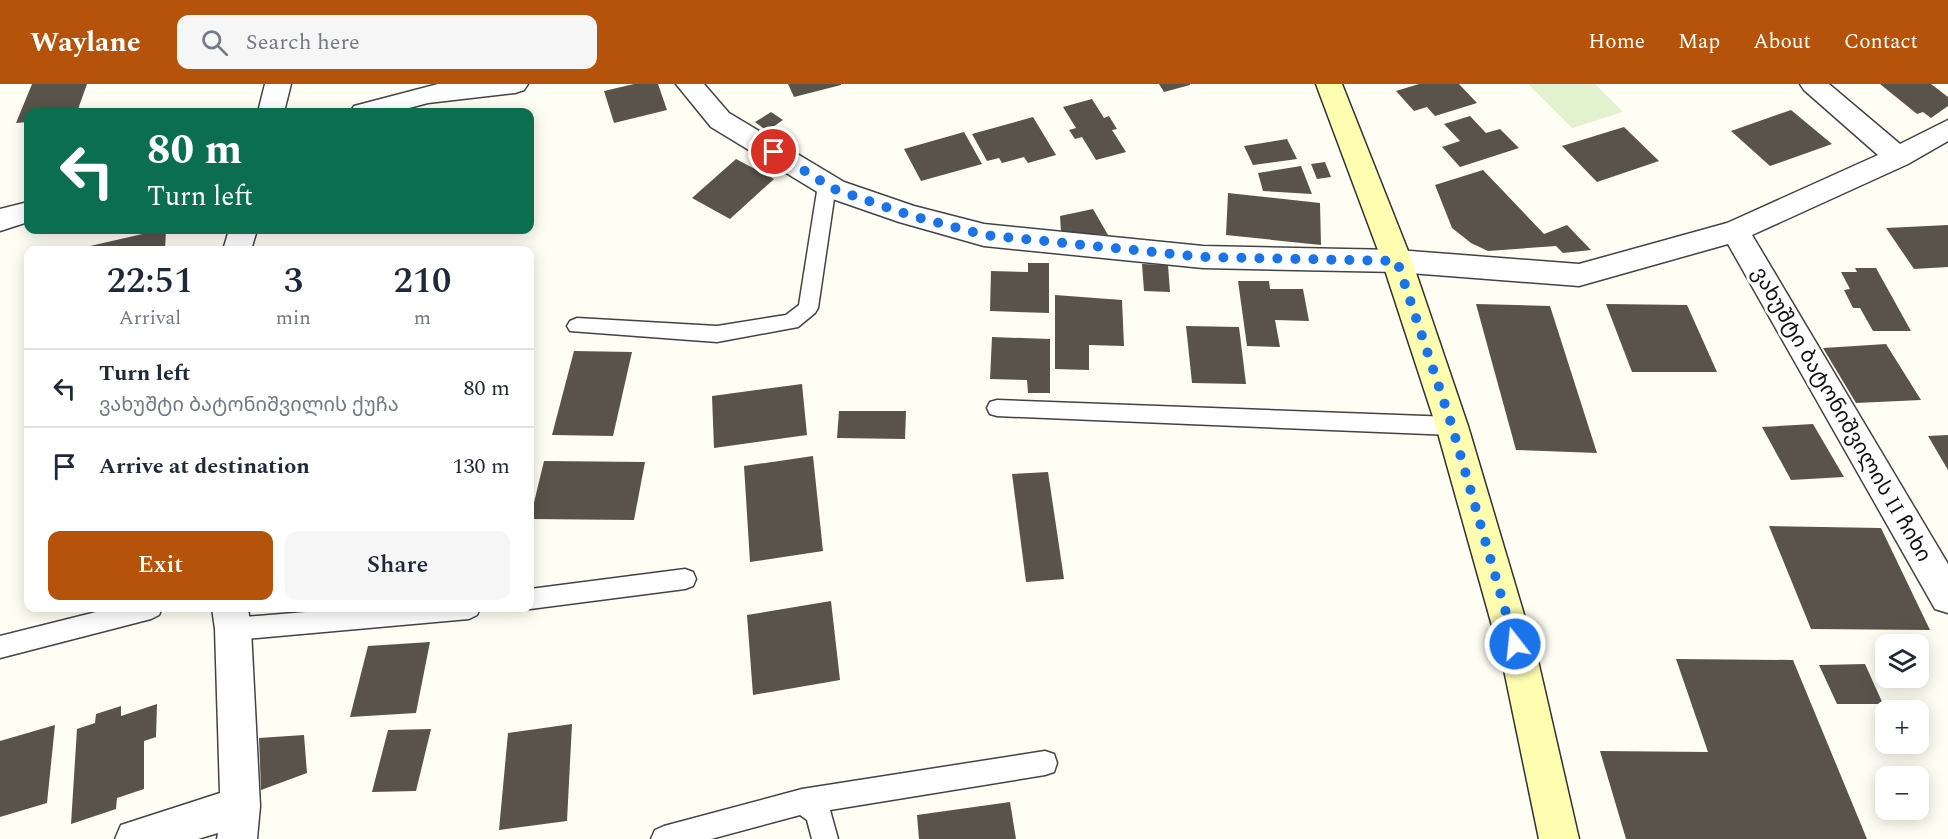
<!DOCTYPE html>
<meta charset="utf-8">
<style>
body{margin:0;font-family:Spectral,"Noto Sans Georgian",serif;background:#f6f6f7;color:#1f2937;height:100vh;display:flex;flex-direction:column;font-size:22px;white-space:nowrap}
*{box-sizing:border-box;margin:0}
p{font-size:20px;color:#747a83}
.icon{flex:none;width:33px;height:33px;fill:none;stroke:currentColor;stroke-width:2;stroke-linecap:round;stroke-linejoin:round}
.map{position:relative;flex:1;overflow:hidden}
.details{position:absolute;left:24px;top:162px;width:510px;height:366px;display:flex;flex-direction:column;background:#fff;border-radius:12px;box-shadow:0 3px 15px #0003}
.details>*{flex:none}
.guide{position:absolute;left:24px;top:24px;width:510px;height:126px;border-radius:12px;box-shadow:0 3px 15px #0003;background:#0b6e4f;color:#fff;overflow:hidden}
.buttons{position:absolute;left:1875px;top:550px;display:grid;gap:12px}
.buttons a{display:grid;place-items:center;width:54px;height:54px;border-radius:12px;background:#fff;box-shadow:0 3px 15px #0003;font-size:30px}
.pin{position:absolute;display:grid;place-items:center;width:51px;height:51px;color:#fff;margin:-26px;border:3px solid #fff;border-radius:50%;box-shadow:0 2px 6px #0007}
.me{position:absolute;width:66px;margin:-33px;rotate:344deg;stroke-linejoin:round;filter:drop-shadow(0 0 4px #0008)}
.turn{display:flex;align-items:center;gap:21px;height:126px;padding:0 24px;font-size:27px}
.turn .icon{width:78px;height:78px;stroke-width:2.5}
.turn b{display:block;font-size:42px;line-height:51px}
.eta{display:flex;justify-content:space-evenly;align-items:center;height:102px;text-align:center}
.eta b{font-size:36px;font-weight:600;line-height:42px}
.button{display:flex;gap:12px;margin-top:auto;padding:12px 24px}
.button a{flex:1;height:69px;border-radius:12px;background:#b45309;color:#fff;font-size:24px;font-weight:600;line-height:69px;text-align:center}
.button a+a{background:#f6f6f7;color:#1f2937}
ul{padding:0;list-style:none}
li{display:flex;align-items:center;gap:18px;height:78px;padding:0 24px;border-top:2px solid #e0e1e3}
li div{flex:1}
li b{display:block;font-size:22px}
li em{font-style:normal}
header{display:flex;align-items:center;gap:36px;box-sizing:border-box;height:84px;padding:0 30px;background:#b45309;color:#fff}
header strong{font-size:28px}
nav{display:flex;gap:33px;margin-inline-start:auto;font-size:21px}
.search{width:420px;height:54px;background:#f6f6f7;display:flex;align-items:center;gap:15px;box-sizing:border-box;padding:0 21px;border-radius:12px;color:#747a83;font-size:22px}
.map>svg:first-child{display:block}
</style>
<header>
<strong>Waylane</strong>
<div class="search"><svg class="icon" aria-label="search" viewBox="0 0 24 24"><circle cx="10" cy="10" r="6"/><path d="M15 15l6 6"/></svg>Search here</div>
<nav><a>Home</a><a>Map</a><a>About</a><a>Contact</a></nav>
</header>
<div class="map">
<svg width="1948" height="755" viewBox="0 0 1948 755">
<rect width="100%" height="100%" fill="#fffef4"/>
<path fill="#e2f1ce" d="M 1528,0 L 1595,0 L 1623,28 L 1572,44 Z"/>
<g fill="#59534c">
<path d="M 32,0 L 87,0 L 77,28 L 28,28 L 28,38 L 16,39 Z"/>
<path d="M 634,0 L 658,0 L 667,26 L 614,39 L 604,7 Z"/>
<path d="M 788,0 L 841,0 L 841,1 L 794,13 Z"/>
<path d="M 1159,0 L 1190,0 L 1190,1 L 1164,8 Z"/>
<path d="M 1419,0 L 1459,0 L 1477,19 L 1435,32 L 1427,23 L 1414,27 L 1396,7 Z"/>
<path d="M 1880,0 L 1931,0 L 1948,13 L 1948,22 L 1931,34 L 1923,28 L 1917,30 Z"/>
<path d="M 1092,15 L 1104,34 L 1109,32 L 1117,45 L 1112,46 L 1126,68 L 1096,76 L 1082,53 L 1075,55 L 1069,46 L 1076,44 L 1063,23 Z"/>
<path d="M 1791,26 L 1832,60 L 1770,82 L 1731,47 Z"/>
<path d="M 771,28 L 783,36 L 767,47 L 755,38 Z"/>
<path d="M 1470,32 L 1486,49 L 1500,45 L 1519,64 L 1460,83 L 1442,63 L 1460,57 L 1444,40 Z"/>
<path d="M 1033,33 L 1056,71 L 1028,79 L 1024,73 L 1002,79 L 999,74 L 987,77 L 972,50 Z"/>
<path d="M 1624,43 L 1659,77 L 1597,98 L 1562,62 Z"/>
<path d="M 964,48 L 982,80 L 921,97 L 904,65 Z"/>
<path d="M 1287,55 L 1297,75 L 1253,81 L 1244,62 Z"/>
<path d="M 736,75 L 774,95 L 730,135 L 692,114 Z"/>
<path d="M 1325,78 L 1331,93 L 1317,95 L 1311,80 Z"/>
<path d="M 1301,82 L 1312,110 L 1263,107 L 1258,89 Z"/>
<path d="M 1483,86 L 1544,150 L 1567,141 L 1591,166 L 1563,169 L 1556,162 L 1488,167 L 1471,159 L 1452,144 L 1435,101 Z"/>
<path d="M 1228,109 L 1320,119 L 1321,161 L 1226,151 Z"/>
<path d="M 1093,125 L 1108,151 L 1061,148 L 1060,132 Z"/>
<path d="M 1948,141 L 1948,183 L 1914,185 L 1886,144 Z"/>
<path d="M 160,146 L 166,146 L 165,166 L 90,166 L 90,162 Z"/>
<path d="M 1028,179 L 1049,179 L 1049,229 L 990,227 L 991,187 L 1028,188 Z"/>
<path d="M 1142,180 L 1168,181 L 1170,208 L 1144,207 Z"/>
<path d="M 1855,184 L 1876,184 L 1911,247 L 1873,247 L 1860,224 L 1853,224 L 1844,206 L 1850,205 L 1841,188 L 1857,188 Z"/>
<path d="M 1238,197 L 1269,197 L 1270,205 L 1303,205 L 1309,237 L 1275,236 L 1280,263 L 1247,262 Z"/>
<path d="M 1055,211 L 1122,216 L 1124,262 L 1089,261 L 1089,286 L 1055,285 Z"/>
<path d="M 1476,220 L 1550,222 L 1597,369 L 1516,366 Z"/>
<path d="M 1606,220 L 1687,221 L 1717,288 L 1632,288 Z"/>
<path d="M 1186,242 L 1239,243 L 1246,300 L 1192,299 Z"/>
<path d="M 992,253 L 1050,255 L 1050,309 L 1028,309 L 1027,296 L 990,295 Z"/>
<path d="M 1886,260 L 1921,316 L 1856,319 L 1823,264 Z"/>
<path d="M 574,267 L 632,268 L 613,352 L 552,351 Z"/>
<path d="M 802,300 L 807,351 L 714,364 L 712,312 Z"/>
<path d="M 839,327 L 906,327 L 905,355 L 837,354 Z"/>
<path d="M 1813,340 L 1844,393 L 1791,396 L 1762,343 Z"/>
<path d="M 1948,351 L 1948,386 L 1928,352 Z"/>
<path d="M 813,372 L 823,467 L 750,478 L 744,382 Z"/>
<path d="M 544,377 L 645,378 L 634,436 L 530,435 Z"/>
<path d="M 1048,388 L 1064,495 L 1026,498 L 1012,390 Z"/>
<path d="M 1769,442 L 1881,444 L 1930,546 L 1811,545 Z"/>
<path d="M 831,517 L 840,596 L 753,611 L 747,531 Z"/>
<path d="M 430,558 L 416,629 L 350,633 L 368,562 Z"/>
<path d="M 1676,575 L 1793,576 L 1867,755 L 1626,755 L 1600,667 L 1708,668 Z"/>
<path d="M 1865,580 L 1883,620 L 1837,620 L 1819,581 Z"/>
<path d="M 157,620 L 156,653 L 144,657 L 144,705 L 117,714 L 116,725 L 71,740 L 77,645 L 95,639 L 96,630 L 121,622 L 121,632 Z"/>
<path d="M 572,640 L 567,737 L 499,746 L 508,649 Z"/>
<path d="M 55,641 L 47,719 L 0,733 L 0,657 Z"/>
<path d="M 431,645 L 416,707 L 372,708 L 388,646 Z"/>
<path d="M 304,651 L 307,689 L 261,706 L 259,654 Z"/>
<path d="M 1010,718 L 1016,755 L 919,755 L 917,731 Z"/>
</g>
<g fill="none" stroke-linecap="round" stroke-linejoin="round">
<defs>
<g id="lane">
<path d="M 827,95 L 833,96 L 836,101 L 818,224 L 815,229 L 798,243 L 717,258 L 570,247 L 567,242 L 570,237 L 577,234 L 717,242 L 786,231 L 799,221 L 818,101 L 821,96 Z"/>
<path d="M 997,316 L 1452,333 L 1459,336 L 1462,342 L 1459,348 L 1452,351 L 997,332 L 990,330 L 987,324 L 990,318 Z"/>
<path d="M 685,485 L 693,488 L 696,495 L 693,502 L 685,505 L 530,525 L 525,524 L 530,524 L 530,505 Z"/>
<path d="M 112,524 L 162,524 L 159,531 L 151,535 L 0,574 L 0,552 Z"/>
<path d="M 355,524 L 480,524 L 477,531 L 469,535 L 233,556 L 225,553 L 222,545 L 225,537 L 233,534 Z"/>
<path d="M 1045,667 L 1054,670 L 1057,679 L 1054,688 L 1045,691 L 830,726 L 838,755 L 812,755 L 807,736 L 800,731 L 711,755 L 651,755 L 655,746 L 664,742 L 802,705 Z"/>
</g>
<g id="street">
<path d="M 265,0 L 291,0 L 284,28 L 258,28 Z"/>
<path d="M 438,0 L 528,0 L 524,6 L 515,9 L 428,19 L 394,28 L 350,28 L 354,22 Z"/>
<path d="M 676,0 L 704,0 L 729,29 L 844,98 L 914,122 L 984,140 L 1203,162 L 1397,166 L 1579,180 L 1727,139 L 1878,71 L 1804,6 L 1800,0 L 1829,0 L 1900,60 L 1948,36 L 1948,57 L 1908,80 L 1752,151 L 1948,480 L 1948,529 L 1935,525 L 1728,160 L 1579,202 L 1397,188 L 1203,184 L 984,162 L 899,138 L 824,112 L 711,43 Z"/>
<path d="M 28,118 L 28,138 L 0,147 L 0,125 Z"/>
<path d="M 229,146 L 257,146 L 251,166 L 223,166 Z"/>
<path d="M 212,524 L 248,524 L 251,545 L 260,722 L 257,755 L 217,755 L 218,749 L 198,755 L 115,755 L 121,741 L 220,709 L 215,545 Z"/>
</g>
<path id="secondary" d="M 1316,0 L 1342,0 L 1412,177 L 1468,342 L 1539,581 L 1579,755 L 1539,755 L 1503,581 L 1436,342 L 1382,177 Z"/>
</defs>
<use href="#lane" stroke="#434343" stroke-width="3"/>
<use href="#street" stroke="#434343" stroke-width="3"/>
<use href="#secondary" stroke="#323232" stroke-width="3"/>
<use href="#lane" fill="#fff" fill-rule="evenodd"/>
<use href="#street" fill="#fff" fill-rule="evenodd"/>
<use href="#secondary" fill="#fefdb0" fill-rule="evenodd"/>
</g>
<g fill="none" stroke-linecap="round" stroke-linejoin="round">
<path stroke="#1a73e8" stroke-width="10" stroke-dasharray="0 18" d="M 774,68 L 834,105 L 909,131 L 984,151 L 1203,173 L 1397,177 L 1452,342 L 1515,560"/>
</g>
<g text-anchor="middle" stroke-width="6" stroke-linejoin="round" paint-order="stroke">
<g font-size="21" fill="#101010" stroke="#fff">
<text transform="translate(1842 330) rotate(60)" y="7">ვახუშტი ბატონიშვილის II ჩიხი</text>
</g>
</g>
</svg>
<div class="buttons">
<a><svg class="icon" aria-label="layers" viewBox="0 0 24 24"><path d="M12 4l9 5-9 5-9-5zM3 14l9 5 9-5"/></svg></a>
<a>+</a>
<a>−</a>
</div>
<div class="pin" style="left:774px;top:68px;background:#d93025"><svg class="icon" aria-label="arrive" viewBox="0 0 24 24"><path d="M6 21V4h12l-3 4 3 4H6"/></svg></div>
<svg class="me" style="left:1515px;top:560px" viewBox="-20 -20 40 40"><circle r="17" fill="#1a73e8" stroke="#fff" stroke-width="3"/><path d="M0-11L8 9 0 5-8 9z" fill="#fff"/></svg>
<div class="guide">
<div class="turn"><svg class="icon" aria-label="left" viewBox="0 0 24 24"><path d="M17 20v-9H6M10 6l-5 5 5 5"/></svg><div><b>80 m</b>Turn left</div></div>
</div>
<section class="details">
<div class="eta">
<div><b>22:51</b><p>Arrival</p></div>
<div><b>3</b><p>min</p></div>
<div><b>210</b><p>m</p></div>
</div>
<ul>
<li><svg class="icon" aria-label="left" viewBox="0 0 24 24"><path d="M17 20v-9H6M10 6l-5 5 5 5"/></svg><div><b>Turn left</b><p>ვახუშტი ბატონიშვილის ქუჩა</p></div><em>80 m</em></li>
<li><svg class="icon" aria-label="arrive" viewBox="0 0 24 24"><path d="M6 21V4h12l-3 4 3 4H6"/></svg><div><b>Arrive at destination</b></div><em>130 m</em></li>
</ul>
<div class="button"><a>Exit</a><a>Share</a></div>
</section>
</div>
